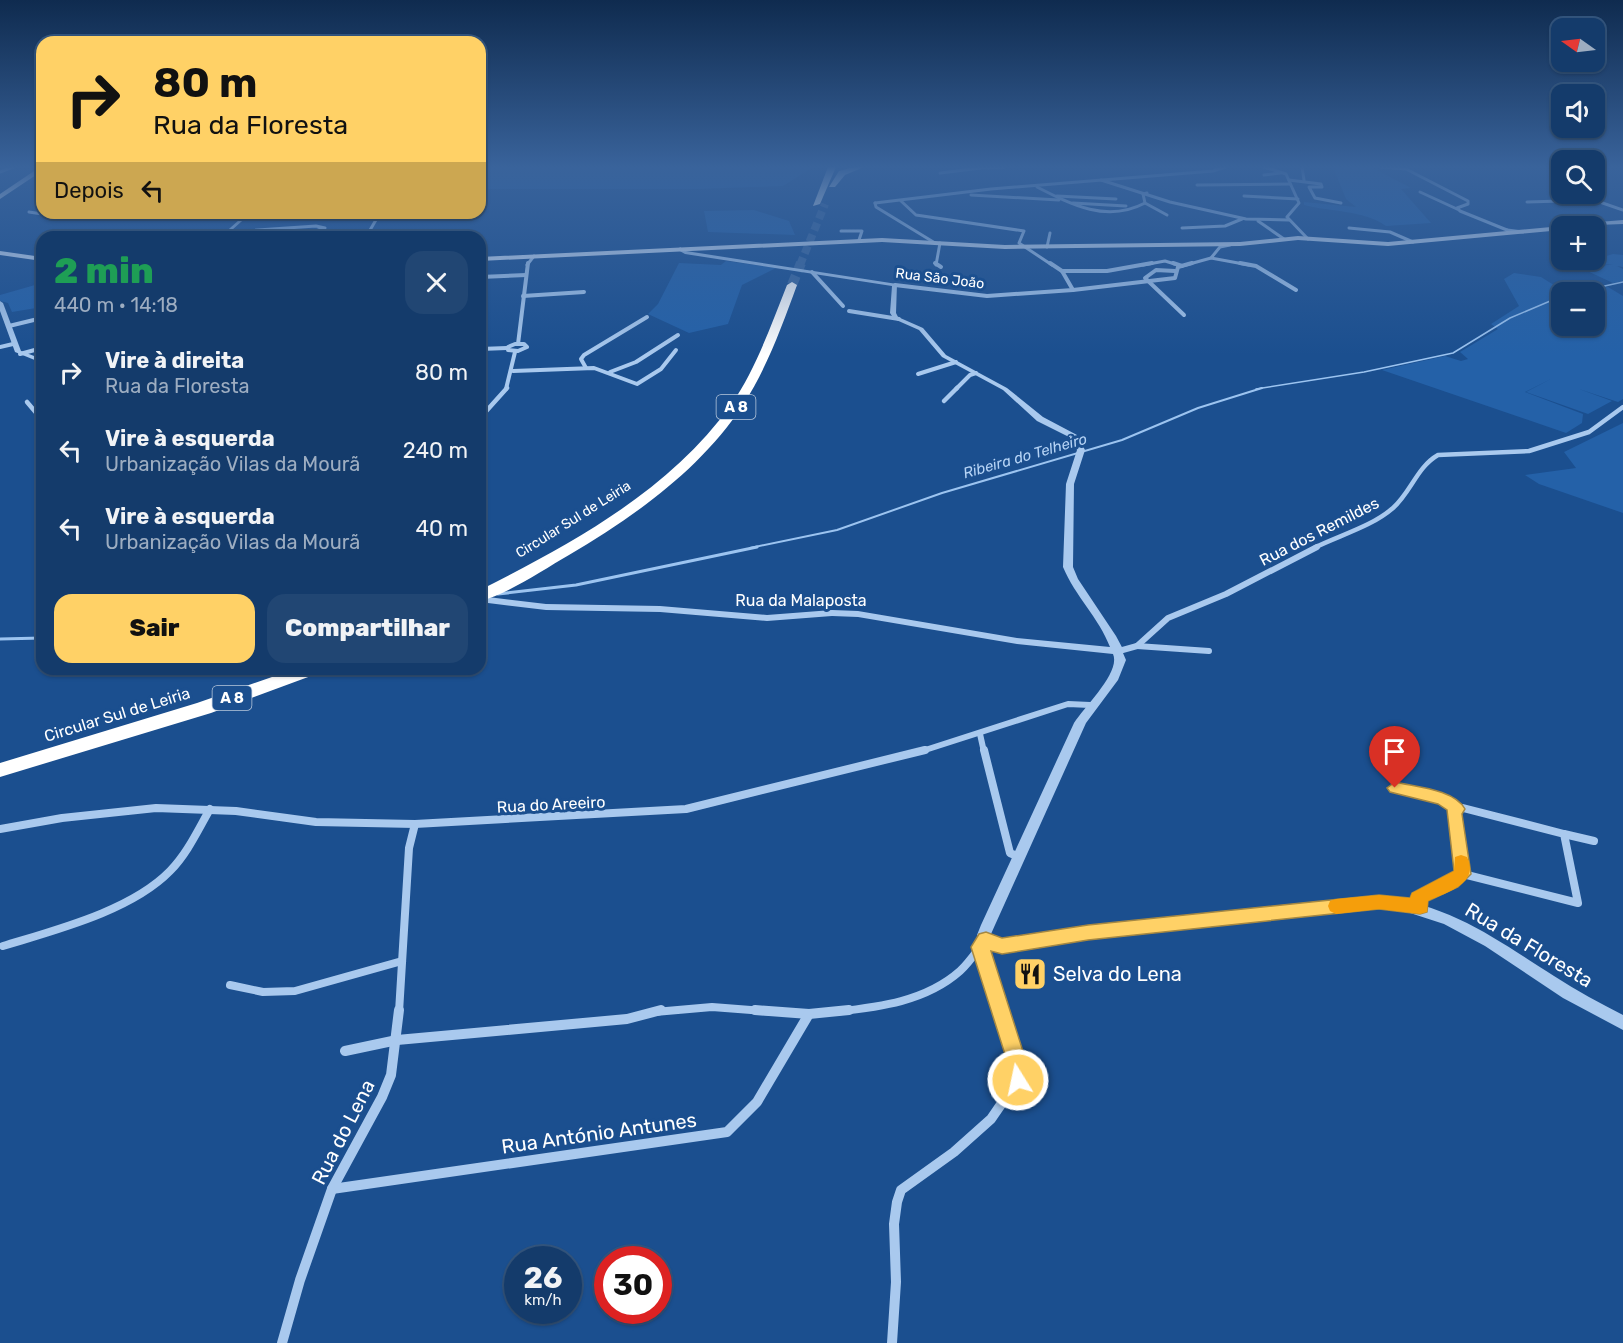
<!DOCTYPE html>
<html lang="pt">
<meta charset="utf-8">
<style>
body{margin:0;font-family:Rubik,sans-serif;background:#214673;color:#f1f3f6;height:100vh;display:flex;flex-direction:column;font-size:22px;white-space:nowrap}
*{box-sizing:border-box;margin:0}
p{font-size:20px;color:#9dadc1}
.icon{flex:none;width:33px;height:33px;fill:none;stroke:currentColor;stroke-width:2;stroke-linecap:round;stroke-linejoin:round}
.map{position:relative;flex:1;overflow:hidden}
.panel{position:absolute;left:36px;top:231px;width:450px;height:444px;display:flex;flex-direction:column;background:#143b6b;border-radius:18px;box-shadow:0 2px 4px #0004,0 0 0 2px #33557e}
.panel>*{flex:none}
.top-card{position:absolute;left:36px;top:36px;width:450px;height:183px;border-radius:18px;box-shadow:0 2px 4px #0004,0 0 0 2px #33557e;background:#ffd166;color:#111;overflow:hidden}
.needle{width:39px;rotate:284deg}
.tools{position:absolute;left:1551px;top:18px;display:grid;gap:12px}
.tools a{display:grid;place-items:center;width:54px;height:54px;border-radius:12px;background:#143b6b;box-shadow:0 2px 4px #0004,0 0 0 2px #33557e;font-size:30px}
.speed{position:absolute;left:504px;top:1246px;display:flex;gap:12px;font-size:30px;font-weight:700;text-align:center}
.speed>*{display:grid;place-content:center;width:78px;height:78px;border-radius:50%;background:#143b6b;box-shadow:0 2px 4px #0004,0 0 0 2px #33557e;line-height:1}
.speed small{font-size:15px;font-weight:400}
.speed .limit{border:9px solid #d22;background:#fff;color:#111}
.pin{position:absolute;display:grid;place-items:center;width:51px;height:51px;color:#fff;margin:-62px -26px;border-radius:50% 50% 50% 0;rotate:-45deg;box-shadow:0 0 6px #0007}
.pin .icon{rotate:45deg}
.me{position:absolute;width:66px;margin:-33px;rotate:350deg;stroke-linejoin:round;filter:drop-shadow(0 0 4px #0008)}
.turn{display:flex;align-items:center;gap:21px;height:126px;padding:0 18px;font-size:27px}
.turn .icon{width:78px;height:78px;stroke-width:2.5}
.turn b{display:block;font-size:42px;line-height:51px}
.then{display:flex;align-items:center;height:57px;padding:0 18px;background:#0003;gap:12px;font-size:22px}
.round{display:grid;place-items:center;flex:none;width:63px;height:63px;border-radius:18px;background:#214673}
.summary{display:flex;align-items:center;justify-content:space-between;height:102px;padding:0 18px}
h1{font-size:36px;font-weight:800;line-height:45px;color:#1e9e55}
.cta{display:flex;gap:12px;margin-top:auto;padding:12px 18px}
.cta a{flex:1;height:69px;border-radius:18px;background:#ffd166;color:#111;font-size:24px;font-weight:800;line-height:69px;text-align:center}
.cta a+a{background:#214673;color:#f1f3f6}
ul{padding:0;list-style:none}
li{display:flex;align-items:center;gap:18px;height:78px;padding:0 18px}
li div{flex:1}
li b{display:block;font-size:22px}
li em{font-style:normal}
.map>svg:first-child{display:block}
</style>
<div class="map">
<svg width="1623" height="1343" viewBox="0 0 1623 1343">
<rect width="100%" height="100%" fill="#1b4f8f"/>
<g fill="#2461a8">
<path d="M 480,167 L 813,167 L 783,186 L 697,189 L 480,189 Z"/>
<path d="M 1333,167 L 1371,167 L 1411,188 L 1401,189 L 1431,223 L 1386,226 C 1364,210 1331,212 1304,205 L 1304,202 L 1356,207 L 1346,199 Z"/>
<path d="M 754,210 L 789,221 L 795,235 L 708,232 L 704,211 Z"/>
<path d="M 1613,254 L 1623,255 L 1623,267 L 1617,266 L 1623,269 L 1623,281 L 1613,283 L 1583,269 L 1613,264 L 1580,267 L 1563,260 L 1595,258 L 1604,262 L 1603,257 Z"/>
<path d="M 726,261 L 776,268 L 742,285 L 728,324 L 689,333 L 648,314 L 658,304 L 679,263 L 721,265 Z"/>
<path d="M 1514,273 L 1541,277 L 1565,292 L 1562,292 L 1562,326 L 1594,326 L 1594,292 L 1584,292 L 1608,287 L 1623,296 L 1623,399 L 1618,402 L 1579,389 L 1612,401 L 1588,414 L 1526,392 L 1551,379 L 1525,392 L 1583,414 L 1582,423 L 1566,433 L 1382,370 L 1445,356 L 1461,361 L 1468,359 L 1460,352 L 1498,329 L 1491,324 L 1519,306 L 1504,279 Z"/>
<path d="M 42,283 L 42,307 L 12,312 L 8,303 L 0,301 L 0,295 Z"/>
<path d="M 1623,423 L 1623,513 L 1539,484 L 1525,475 L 1576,468 L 1564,452 Z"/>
</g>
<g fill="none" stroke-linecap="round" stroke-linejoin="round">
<g stroke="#9cc4f0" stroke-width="1.5">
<path d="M 1577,292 L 1623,282"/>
<path d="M 1256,389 L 1364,372 L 1453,353 L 1510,318 L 1562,296"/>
</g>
<path stroke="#9cc4f0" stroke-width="2" d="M 750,548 L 837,530 L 942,493 L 1122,440 L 1198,408 L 1262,388"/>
<g stroke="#9cc4f0" stroke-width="3">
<path d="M 498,594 L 576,585 L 757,547"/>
<path d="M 0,639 L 42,638"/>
</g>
<path stroke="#3d69a0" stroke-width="8" stroke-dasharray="8 4.5" stroke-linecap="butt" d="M 800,265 L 825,204"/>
<path stroke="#3d69a0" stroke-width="10" stroke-dasharray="10 5" stroke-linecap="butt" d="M 792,285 L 801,263"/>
<g stroke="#a9c9ee" stroke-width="3">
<path d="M 1264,167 L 1286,174 L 1299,203 L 1287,217 L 1308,239"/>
<path d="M 1302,167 L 1304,180"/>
<path d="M 1381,167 L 1406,169 L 1468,201 L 1468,204 L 1457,208 L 1460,211 L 1507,230"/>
<path d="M 988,168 L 1004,167"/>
<path d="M 0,172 L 13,167"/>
<path d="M 940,173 L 989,167"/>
<path d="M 1264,175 L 1280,173"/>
<path d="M 1101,180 L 1170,202 L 1246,219 L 1289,220"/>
<path d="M 1289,180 L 1321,184 L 1322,187 L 1309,187 L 1315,198 L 1341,203"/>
<path d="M 1197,185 L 1290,184"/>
<path d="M 1037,187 C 1072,205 1107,223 1145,203"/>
<path d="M 1420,192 L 1457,209"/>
<path d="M 1147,193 L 1143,194 L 1145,203 L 1167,215"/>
<path d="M 971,195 L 1059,200"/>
<path d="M 1057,196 L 1116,199"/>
<path d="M 1244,196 L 1298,199"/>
<path d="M 901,201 L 916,215 L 1024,231 L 1019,243 L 1052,265"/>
<path d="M 1527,202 L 1594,200 L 1623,210"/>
<path d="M 875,203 L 991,189 L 1213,171 L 1225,167"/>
<path d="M 875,203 L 876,207 L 935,243"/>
<path d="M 1073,203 L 1126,206"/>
<path d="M 29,212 L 62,217 L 84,213"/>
<path d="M 245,217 L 277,213"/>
<path d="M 1258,221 L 1284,239"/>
<path d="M 1182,228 L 1225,226 L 1242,219"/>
<path d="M 1349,228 L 1390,232 L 1413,242"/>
<path d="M 841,231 L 862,231 L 859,240"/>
<path d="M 229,232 L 316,226 L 325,228 L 295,237"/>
<path d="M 1511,232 L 1507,230 L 1523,232"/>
<path d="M 222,237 L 249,213"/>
<path d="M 366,237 L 380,213"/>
<path d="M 1047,247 L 1050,233"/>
<path d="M 1211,258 L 1249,265"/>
<path d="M 527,265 L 534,256"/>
<path d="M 936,265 L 940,243"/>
<path d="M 1143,265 L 1165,261 L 1178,265"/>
<path d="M 1186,265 L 1211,258 L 1220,247 L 1230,245"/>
</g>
<g stroke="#a9c9ee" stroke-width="4">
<path d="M 935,263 L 941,267"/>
<path d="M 1050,263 L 1062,271 L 1073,290"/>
<path d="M 1173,263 L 1182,266"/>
<path d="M 1240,263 L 1256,266 L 1296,290"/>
<path d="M 1062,271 L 1107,271 L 1152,263"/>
<path d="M 1175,271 L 1156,270 L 1145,278 L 1184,315"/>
<path d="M 812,272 L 843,306"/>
<path d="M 480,277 L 526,275"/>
<path d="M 895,285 L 987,296 L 1073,290 L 1175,278 L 1178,267 L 1192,263"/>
<path d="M 523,296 L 584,292"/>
<path d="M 849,311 L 899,319"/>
<path d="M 9,326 L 42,318"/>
<path d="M 515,344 L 524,344 L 527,347 L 518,351 L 508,350 L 508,347 Z"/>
<path d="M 518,344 L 528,263"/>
<path d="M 0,347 L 13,344"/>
<path d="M 480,349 L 507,348"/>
<path d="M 20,354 L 42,348"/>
<path d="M 586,368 L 581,359 L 584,355 L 647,317"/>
<path d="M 513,371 L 594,368 L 637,384 L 661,369 L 676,350"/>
<path d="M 610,372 L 636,362 L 678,335"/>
<path d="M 918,374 L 956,362"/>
<path d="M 506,389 L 515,352"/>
<path d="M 956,389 L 970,375 L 976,373"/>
</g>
<g stroke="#a9c9ee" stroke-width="4.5">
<path d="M 944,401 L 957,388"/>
<path d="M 27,402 L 38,415 L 42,414"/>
<path d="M 480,418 L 507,388"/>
<path d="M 1314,548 C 1340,535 1371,527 1393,508 C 1411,492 1417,467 1438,455 L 1529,451 L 1589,432 L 1623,407"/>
</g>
<g stroke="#a9c9ee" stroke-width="6">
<path d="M 1137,646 L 1209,651"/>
<path d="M 1119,651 L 1137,646 L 1168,618 L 1226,594 L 1317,547"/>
<path d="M 980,734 L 984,752"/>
<path d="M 919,752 L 1068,704 L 1090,705"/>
</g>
<g stroke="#a9c9ee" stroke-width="8">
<path d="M 984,750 L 1010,853 L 1019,857"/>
<path d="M 1395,788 L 1442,799 L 1458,809"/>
<path d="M 1463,808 L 1564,834 L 1578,903 L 1463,874 L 1454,812 Z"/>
<path d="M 0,829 L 62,818 L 156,808 L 236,811 L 316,822 L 415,824 L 686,809 L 925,750"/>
<path d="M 1564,834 L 1594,841"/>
<path d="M 1420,907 L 1418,898 L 1463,874"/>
<path d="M 3,946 C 55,930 131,911 170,871 C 187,854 198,830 210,809"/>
<path d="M 980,947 L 1000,1012"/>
<path d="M 230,985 L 263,992 L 295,991 L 402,961"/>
<path d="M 399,1012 L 409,848 L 415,824"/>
<path d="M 655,1012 L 712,1007 L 776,1012"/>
<path d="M 834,1012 C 878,1007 925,1002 960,971 C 970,962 978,949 986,939"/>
</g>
<g stroke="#a9c9ee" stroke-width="10">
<path d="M 755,1010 L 809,1014 L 849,1010"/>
<path d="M 345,1051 L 397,1040 L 627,1019 L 661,1010"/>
<path d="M 332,1189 L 727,1132 L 757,1102 L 809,1014"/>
<path d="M 282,1343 L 300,1280 L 332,1189 L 382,1097 L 391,1075 L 399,1010"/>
<path d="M 892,1343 L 896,1282 L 894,1224 L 897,1202 L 901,1190 L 954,1152 L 991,1119 L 1015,1084 L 1018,1067 L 1000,1010"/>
</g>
<g fill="#a9c9ee" fill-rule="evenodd">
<path d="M 680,247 L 686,251 L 897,284 L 896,313 L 898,317 L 923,328 L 946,355 L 1007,388 L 1043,417 L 1077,435 L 1085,450 L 1074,484 L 1073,567 L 1078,579 L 1116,636 L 1124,651 L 1123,653 L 1126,660 L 1118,680 L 1086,723 L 995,925 L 991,934 L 994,938 L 1002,940 L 1088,926 L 1379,896 C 1453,906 1494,938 1554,976 C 1577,991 1600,1003 1623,1015 L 1623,1030 L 1563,998 L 1485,946 L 1444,924 L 1404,911 L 1379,908 L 1088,938 L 1002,952 L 985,947 L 977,935 L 981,925 L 1074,723 C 1085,706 1121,672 1113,654 L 1017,644 L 858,617 L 832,616 L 767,621 L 660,612 L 546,610 L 480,602 L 480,596 L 546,604 L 660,606 L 767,615 L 832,610 L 858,611 L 1017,638 L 1110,647 C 1099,618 1075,596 1063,567 L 1066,484 L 1077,450 L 1071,438 L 1037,421 L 1003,390 L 942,357 L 919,330 L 894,319 L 890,313 L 892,286 L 685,254 L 678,250 Z"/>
<path d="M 0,301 L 3,303 L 21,351 L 42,359 L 42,363 L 15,352 L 0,311 Z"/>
</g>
<g fill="#d6e6fa" fill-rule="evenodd">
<path d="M 1623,220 L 1623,224 L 1571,226 L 1574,224 Z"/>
<path d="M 1562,226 L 1562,230 L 1388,246 L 1298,240 L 1240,246 L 1005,249 L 882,242 L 480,261 L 480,257 L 882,238 L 1005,245 L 1240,242 L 1298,236 L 1388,242 Z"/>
<path d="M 0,251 L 42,257 L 42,261 L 0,255 Z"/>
</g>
<path fill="#f0f6ff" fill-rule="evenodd" d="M 40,167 L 42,167 L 42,171 L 0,199 L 0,194 Z"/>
<g fill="#fff" fill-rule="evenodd">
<path d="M 828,167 L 836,167 L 820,204 L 813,206 Z"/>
<path d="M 854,167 L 864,167 L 845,175 L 835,187 L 829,187 L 839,171 Z"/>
<path d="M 792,282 L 797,285 C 782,326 767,368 743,405 C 700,470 635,516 569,555 C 543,570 508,594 480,601 L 480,590 C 573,543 669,491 731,405 C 756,369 771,325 787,285 Z"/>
<path d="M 295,669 L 322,669 L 319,673 L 211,713 L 0,777 L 0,763 L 197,703 Z"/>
</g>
</g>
<linearGradient id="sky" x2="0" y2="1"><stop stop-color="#0f2b4f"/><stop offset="0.47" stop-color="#39639b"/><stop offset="1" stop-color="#39639b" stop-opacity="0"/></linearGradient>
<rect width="1623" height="355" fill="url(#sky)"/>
<path fill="#ffd166" stroke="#a68842" stroke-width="1.5" d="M 1395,782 C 1415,787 1454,789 1465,809 L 1462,814 L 1471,874 L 1458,887 L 1428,901 L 1427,912 L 1420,914 L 1379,909 L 1088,940 L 1002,954 L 991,951 L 1028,1067 L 1026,1087 L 1018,1090 L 1011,1087 L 1009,1067 L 971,947 L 979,934 L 986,932 L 1002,938 L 1088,925 L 1379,895 L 1410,898 L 1412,893 L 1454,871 L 1447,810 L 1438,804 L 1390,792 L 1387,788 Z"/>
<path fill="#f59e0b" d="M 1461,855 L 1467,857 C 1480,884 1447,892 1428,901 L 1427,912 L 1420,914 L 1379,909 L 1336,914 L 1330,911 L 1328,906 L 1330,901 L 1336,899 L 1379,895 L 1410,898 L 1412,893 L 1454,871 L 1455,857 Z"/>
<defs>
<symbol id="restaurant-square" viewBox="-11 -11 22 22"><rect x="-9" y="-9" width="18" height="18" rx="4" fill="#ffd166" stroke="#1b4f8f"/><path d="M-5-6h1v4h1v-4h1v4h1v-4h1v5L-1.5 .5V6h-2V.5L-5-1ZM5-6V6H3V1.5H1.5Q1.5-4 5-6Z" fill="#111"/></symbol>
</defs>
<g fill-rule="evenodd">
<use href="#restaurant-square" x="1011" y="955" width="38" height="38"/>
</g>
<g text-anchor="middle" stroke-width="6" stroke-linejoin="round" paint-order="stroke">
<g font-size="14" fill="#fff" stroke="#1b4f8f">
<text transform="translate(940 278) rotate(7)" y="5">Rua São João</text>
<text transform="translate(573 519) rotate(-32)" y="5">Circular Sul de Leiria</text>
</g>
<g fill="#1b4f8f" stroke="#bbcadd" stroke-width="1.5">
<rect x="716.5" y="395" width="39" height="24" rx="4.5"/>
<rect x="212.5" y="686" width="39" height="24" rx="4.5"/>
</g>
<g font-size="15" font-weight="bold" fill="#fff">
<text x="736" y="412">A 8</text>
<text x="232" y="703">A 8</text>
</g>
<g font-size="15" font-style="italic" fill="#b5d3f5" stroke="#1b4f8f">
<text transform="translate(1025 456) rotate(-16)" y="5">Ribeira do Telheiro</text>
</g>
<g font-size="16" fill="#fff" stroke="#1b4f8f">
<text transform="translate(1319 531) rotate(-27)" y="6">Rua dos Remildes</text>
<text x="801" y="606">Rua da Malaposta</text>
<text transform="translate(117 714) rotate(-17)" y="6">Circular Sul de Leiria</text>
<text transform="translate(551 804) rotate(-3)" y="6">Rua do Areeiro</text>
</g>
<g font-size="20" fill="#fff" stroke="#1b4f8f">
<text transform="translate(1529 945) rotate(31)" y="7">Rua da Floresta</text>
<text transform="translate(343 1132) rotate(-63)" y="7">Rua do Lena</text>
<text transform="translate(599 1133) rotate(-8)" y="7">Rua António Antunes</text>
</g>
<g font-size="20" fill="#fff" stroke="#1b4f8f" text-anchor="start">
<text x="1053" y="981">Selva do Lena</text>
</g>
</g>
</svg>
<div class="tools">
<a><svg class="needle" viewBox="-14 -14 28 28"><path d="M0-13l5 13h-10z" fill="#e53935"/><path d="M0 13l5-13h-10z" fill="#9dadc1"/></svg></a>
<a><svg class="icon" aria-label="sound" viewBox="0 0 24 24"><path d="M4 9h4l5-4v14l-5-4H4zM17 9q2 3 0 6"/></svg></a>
<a><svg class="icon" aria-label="search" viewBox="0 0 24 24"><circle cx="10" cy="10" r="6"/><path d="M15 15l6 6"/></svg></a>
<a>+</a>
<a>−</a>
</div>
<div class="speed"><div>26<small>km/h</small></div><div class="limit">30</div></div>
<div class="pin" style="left:1395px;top:788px;background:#d93025"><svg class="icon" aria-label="arrive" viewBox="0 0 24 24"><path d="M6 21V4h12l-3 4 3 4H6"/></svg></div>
<svg class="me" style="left:1018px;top:1080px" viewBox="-20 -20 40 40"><circle r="17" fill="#ffd166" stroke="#fff" stroke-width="3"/><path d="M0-11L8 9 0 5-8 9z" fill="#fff"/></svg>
<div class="top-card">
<div class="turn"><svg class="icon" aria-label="right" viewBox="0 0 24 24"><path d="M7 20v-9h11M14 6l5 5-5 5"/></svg><div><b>80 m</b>Rua da Floresta</div></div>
<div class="then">Depois<svg class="icon" aria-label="left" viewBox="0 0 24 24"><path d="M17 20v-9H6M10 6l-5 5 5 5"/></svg></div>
</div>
<section class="panel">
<div class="summary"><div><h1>2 min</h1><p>440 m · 14:18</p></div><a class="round"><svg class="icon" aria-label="close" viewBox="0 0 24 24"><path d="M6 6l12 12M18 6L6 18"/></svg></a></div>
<ul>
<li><svg class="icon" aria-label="right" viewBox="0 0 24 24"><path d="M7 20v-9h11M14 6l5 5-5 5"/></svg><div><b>Vire à direita</b><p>Rua da Floresta</p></div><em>80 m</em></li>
<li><svg class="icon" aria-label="left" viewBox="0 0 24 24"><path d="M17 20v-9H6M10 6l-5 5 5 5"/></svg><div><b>Vire à esquerda</b><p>Urbanização Vilas da Mourã</p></div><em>240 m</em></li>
<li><svg class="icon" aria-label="left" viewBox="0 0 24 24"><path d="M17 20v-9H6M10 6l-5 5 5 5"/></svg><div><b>Vire à esquerda</b><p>Urbanização Vilas da Mourã</p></div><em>40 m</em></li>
</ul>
<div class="cta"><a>Sair</a><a>Compartilhar</a></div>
</section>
</div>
